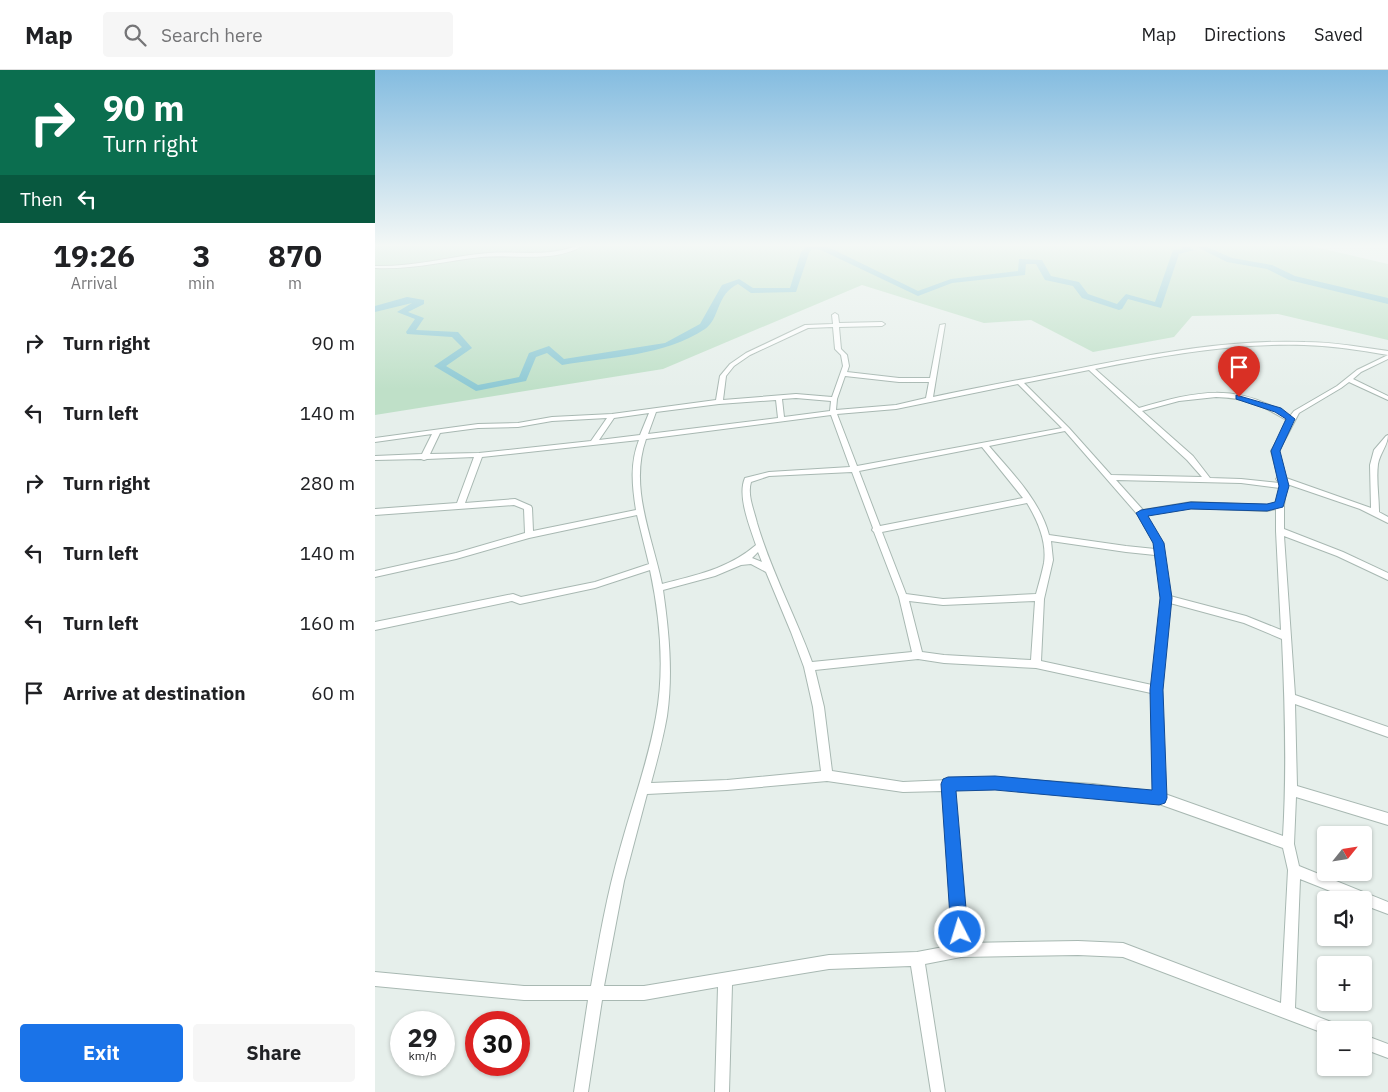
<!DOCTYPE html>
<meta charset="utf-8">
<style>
body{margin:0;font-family:"IBM Plex Sans",sans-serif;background:#f6f6f6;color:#202124;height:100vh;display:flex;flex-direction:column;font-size:19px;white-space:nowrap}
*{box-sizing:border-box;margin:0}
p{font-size:16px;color:#757577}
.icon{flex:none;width:28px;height:28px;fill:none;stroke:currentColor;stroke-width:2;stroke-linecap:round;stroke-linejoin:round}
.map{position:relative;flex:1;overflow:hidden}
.drawer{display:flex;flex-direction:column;background:#fff;width:375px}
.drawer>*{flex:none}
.guide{background:#0b6e4f;color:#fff;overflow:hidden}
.needle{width:32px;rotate:60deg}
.buttons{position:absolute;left:942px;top:756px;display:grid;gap:10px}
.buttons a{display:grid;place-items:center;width:55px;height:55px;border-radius:5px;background:#fff;box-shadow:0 1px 4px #0004;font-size:25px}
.speed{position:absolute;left:15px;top:941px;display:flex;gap:10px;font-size:25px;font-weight:700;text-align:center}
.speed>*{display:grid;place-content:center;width:65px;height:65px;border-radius:50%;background:#fff;box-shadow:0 1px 4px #0004;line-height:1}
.speed small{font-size:12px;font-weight:400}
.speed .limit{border:8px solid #d22;background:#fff;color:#111}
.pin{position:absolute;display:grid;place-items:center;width:42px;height:42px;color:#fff;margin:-51px -21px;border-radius:50% 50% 50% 0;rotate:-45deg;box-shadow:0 0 5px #0007}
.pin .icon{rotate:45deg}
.me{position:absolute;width:55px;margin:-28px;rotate:355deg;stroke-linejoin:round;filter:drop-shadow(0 0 4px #0008)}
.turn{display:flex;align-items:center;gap:18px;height:105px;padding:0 20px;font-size:22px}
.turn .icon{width:65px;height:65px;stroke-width:2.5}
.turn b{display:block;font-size:35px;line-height:42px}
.then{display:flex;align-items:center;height:48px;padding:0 20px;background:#0003;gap:10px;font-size:19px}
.eta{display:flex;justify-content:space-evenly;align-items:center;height:85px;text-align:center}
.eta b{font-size:30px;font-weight:700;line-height:35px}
.button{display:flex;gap:10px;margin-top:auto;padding:10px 20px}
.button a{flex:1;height:58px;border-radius:5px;background:#1a73e8;color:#fff;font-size:20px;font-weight:700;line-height:58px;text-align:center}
.button a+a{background:#f6f6f6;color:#202124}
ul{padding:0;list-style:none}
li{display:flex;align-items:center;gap:15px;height:70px;padding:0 20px}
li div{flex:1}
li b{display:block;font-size:19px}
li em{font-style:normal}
header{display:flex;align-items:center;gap:30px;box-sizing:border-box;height:70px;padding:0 25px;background:#fff;border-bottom:1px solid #e0e0e0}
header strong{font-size:24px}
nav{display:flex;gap:28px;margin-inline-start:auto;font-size:18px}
.search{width:350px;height:45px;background:#f6f6f6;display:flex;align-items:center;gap:12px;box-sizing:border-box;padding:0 18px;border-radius:5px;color:#757577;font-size:19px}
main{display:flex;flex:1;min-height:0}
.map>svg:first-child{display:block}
</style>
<header>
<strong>Map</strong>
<div class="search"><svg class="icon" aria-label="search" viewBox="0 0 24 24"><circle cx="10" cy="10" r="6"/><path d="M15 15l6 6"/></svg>Search here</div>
<nav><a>Map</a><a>Directions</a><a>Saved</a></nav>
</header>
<main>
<section class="drawer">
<div class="guide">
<div class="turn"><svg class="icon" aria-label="right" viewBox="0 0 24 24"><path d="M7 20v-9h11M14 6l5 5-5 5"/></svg><div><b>90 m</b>Turn right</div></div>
<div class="then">Then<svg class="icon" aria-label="left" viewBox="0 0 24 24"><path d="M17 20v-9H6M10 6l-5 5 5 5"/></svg></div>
</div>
<div class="eta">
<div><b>19:26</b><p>Arrival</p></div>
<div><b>3</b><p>min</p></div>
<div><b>870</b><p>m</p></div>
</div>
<ul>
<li><svg class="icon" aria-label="right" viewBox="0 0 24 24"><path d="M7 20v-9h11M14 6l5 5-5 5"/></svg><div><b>Turn right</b></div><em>90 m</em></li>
<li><svg class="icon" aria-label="left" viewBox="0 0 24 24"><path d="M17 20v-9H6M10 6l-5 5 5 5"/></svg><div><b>Turn left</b></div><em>140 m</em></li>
<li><svg class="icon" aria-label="right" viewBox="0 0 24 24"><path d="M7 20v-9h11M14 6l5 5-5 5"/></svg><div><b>Turn right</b></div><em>280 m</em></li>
<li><svg class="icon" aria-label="left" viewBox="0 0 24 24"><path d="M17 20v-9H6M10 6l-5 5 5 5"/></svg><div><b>Turn left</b></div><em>140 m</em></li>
<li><svg class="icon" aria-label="left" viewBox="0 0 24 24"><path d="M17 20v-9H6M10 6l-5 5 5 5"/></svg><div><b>Turn left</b></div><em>160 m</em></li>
<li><svg class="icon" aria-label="arrive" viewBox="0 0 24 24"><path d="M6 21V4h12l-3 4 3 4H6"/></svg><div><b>Arrive at destination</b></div><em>60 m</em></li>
</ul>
<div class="button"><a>Exit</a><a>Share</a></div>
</section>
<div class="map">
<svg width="1013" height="1022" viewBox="0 0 1013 1022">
<rect width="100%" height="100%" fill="#e6efeb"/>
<path fill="#bfe0c8" d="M 0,176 L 936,176 L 1013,194 L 1013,270 L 903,244 L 817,246 L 799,267 L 718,282 L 656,250 L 609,253 L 487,215 L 288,299 L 0,345 Z"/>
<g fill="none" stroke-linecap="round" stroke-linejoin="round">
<g fill="#8ec9d4" fill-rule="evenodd">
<path d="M 432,176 L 451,176 L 543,221 L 576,209 L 643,201 L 644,189 L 664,190 L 667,190 L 676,206 L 704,212 L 713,224 L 742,234 L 751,224 L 780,232 L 798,180 L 808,179 L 804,176 L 813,176 L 819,180 L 804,184 L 786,238 L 753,229 L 747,239 L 744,240 L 707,228 L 698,216 L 670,210 L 661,194 L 651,194 L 650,205 L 577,213 L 543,226 L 446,180 L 437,179 L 434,183 L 421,222 L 376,223 L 363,214 C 341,224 345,249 330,259 C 289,286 234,287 187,295 L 172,283 L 161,287 L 151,311 L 101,321 L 59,296 L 87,277 L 77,267 L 32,264 L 31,262 L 40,249 L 22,242 L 37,233 L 0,242 L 0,236 L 32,227 L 49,230 L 49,234 L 33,242 L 49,248 L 41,260 L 83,262 L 97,278 L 71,296 L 103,315 L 144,307 L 154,283 L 174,276 L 189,289 L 290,273 L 325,254 L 347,215 L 364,209 L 378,218 L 415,218 L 426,182 Z"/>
<path d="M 820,176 L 830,176 L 857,188 L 897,195 L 920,206 L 1013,228 L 1013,234 L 914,210 L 892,199 L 852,192 Z"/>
</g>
<defs>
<g id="minor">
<path d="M 201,176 L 207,176 C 180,193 137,184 106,187 C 70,191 36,200 0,198 L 0,196 C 39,197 76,186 114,183 C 144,181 173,187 201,176 Z"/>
<path d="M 460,243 L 463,245 L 464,253 L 507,252 L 510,254 L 507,256 L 464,257 L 466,279 L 472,285 L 474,296 L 472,302 L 524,308 L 555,308 L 565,255 L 570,254 L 558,327 C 604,317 650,309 696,300 C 773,285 851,269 930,272 C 958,272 985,277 1013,281 L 1013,285 C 985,280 958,276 929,275 C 859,273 789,285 720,299 L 764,338 C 823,321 860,312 915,346 L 919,341 L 962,316 L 982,300 L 1013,285 L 1013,289 L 986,302 L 978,309 L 1013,326 L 1013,330 L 974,312 L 966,318 L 924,343 L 904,381 L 911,408 L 996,438 L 995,395 L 999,380 L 1011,366 L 1013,365 C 1013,375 1005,383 1003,394 C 1001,409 1004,427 1004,442 L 1013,447 L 1013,453 L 985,439 L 912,414 L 909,435 L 909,459 L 968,482 L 1013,503 L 1013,510 L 962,486 L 909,466 L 920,625 L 1013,657 L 1013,667 L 920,634 L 922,716 L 1013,743 L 1013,755 L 921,727 L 919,774 L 924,796 L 1013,832 L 1013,844 L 989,835 L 989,830 L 978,830 L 925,809 L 920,938 L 964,955 L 966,960 L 951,960 L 951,964 L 748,887 L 703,885 L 586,887 L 550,894 L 570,1022 L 556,1022 L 536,896 L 454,899 L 357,915 L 354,1022 L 340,1022 L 343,917 L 269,930 L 227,930 L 213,1022 L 199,1022 L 213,930 L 149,930 L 0,916 L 0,902 L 149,916 L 216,916 C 224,870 232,824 245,779 C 257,735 273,692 281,647 C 290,599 285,547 275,500 L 220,518 L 145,534 L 137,531 L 0,560 L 0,552 L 138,524 L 146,527 L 220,512 L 274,494 L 262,445 L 154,468 L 81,489 L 0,507 L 0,501 L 81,483 L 150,463 L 149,439 L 139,435 L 0,445 L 0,439 L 82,433 L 99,387 L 52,389 L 49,390 L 46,389 L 0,390 L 0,386 L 47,384 L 57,364 L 0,372 L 0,368 L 103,354 L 143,353 L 177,347 L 237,344 L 341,330 L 345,306 L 355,294 L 371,283 L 430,255 L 458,254 L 457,245 ZM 458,257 L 460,279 L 466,285 L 468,296 L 457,327 L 421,324 L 348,330 L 351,306 L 359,296 L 375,285 L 433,258 ZM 714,300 L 812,390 L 827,407 L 736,405 L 694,358 L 649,313 ZM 470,306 L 524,312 L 554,312 L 551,328 L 521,335 L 461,340 L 462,329 ZM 643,314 L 687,358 L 482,396 L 462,344 L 521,339 ZM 841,327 C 873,328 886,335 913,351 L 896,381 L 903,407 L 901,409 L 904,413 L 866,409 L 835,408 L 818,386 L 767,341 L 804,331 ZM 421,328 L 456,331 L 455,341 L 409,347 L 407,329 ZM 401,330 L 403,348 L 273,364 L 281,342 L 344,334 ZM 274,343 L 265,365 L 224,370 L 239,348 ZM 456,345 L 475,397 L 394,402 L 370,408 C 362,426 375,457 381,475 C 353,499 321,505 287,514 C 277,466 254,417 271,369 ZM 232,348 L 216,371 L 104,383 L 55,384 L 65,363 L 103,358 L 143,357 L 177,351 ZM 690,361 L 763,445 L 779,473 L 780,479 L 751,476 L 674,465 C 665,430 636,402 614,376 ZM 264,370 C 255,393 257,415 261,440 L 158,461 L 157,438 L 156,436 L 140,429 L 90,433 L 107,387 ZM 607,377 L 648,428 L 505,456 L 484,401 ZM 477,402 L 498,458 L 497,460 L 499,462 L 524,527 L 537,582 L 437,592 C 420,545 396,501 382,453 C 379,440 372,425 376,412 L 394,406 ZM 741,410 L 866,413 L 905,418 L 901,433 L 892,435 L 816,432 L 768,440 ZM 652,433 C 663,451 672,472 669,493 C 667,503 664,513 661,524 L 568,529 L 531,524 L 507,462 ZM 816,438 L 892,441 L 901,439 L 901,461 L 906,560 L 871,546 L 795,526 L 787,473 L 771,445 ZM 676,471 L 751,482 L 780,485 L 787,528 L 777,615 L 666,591 L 669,529 L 678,490 ZM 383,482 L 387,492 L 377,488 ZM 376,494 L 391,502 L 416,562 L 429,597 L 438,637 L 446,701 L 352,710 L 276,713 C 282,691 288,669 292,646 C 298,604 294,562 288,520 L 340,506 L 366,495 ZM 534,531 L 568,535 L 660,531 L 656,590 L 569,585 L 547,582 ZM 795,533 L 869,553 L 907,569 C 910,635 912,700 908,766 L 790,724 L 786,620 ZM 543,589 L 569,593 L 661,598 L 776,623 L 778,722 L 718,714 L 620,708 L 528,712 L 457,701 L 449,637 L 440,600 ZM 452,711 L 528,722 L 568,721 L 579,875 L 542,882 L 454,885 L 269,916 L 229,916 L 249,811 L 272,724 L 352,720 ZM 620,718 L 718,726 L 784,734 L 908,778 L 913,800 L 906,933 L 748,873 L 703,871 L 592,873 L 579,720 Z"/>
<path d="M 989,965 L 1013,974 L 1013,988 L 989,979 Z"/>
</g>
</defs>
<use href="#minor" stroke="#a8b8b2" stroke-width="2"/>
<use href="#minor" fill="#fff" fill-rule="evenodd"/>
</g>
<linearGradient id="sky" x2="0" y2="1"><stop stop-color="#84bce0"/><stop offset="0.55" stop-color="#f4f8f6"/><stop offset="1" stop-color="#f4f8f6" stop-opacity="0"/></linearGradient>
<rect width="1013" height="319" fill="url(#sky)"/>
<path fill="#1a73e8" stroke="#114b97" d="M 861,325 L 906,338 L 920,349 L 905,381 L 914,416 L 908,437 L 892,441 L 816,439 L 773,446 L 789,473 L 797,528 L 788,620 L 792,728 L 790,733 L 784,735 L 620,720 L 581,721 L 593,862 L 591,867 L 585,870 L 579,867 L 576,862 L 566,714 L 568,709 L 573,707 L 620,706 L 777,720 L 775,620 L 785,528 L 778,473 L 761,443 L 766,440 L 816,432 L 892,434 L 900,432 L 904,416 L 896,381 L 911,349 L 900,342 L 861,329 Z"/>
</svg>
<div class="buttons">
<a><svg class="needle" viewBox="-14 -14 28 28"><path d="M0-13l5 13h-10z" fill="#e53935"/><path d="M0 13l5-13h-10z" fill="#757577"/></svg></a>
<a><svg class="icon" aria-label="sound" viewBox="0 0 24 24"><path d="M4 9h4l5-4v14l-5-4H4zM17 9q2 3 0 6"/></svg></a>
<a>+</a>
<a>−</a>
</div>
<div class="speed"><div>29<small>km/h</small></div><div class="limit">30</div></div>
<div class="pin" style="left:864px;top:327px;background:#d93025"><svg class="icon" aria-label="arrive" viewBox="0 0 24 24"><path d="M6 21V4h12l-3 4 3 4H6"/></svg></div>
<svg class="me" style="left:585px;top:862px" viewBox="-20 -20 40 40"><circle r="17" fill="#1a73e8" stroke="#fff" stroke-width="3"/><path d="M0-11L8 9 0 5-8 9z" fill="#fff"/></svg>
</div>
</main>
